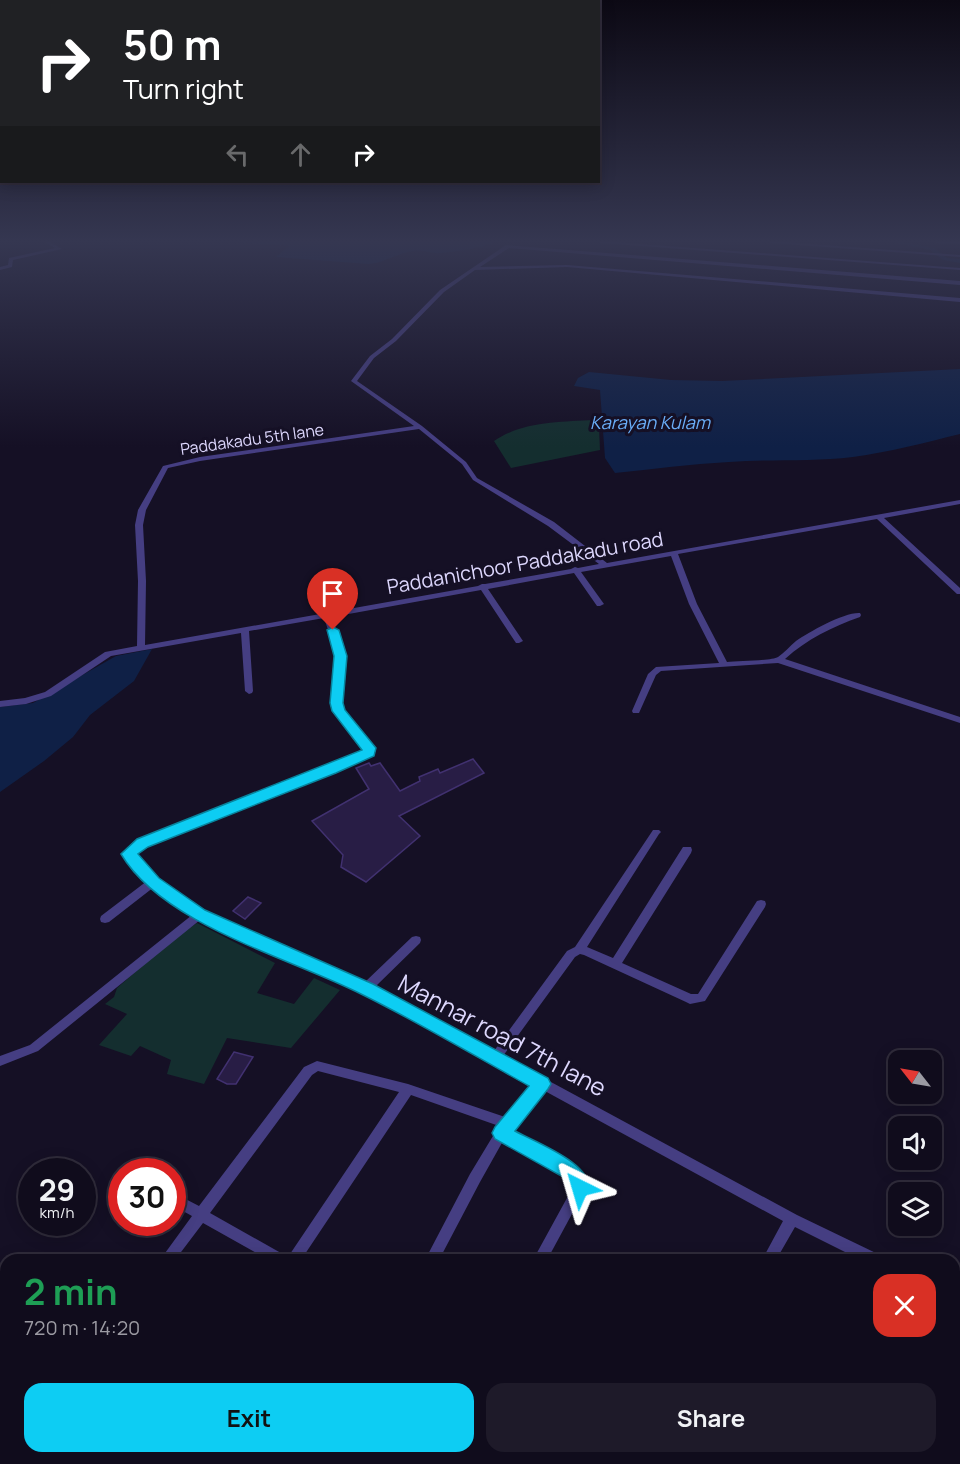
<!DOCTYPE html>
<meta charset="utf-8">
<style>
body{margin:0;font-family:Manrope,sans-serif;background:#1e1a29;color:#f1f3f6;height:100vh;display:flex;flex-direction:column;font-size:22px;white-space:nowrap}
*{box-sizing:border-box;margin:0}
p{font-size:20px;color:#9c9ba3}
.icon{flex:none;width:33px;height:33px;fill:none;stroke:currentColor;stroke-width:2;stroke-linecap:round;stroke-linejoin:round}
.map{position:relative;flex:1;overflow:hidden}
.drawer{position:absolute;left:0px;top:1254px;width:960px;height:210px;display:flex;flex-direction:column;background:#100c1c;border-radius:18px 18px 0 0;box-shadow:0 3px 15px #0003,0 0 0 2px #302c3b}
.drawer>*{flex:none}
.banner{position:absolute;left:0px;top:0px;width:600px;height:183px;box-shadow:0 3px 15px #0003,0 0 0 2px #302c3b;background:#202124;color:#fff;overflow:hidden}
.needle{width:39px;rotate:301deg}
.fabs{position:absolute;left:888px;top:1050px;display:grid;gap:12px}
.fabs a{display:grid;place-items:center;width:54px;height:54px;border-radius:12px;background:#100c1c;box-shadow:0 3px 15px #0003,0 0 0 2px #302c3b;font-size:30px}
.speed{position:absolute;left:18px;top:1158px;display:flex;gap:12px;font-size:30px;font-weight:700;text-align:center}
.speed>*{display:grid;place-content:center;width:78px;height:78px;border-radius:50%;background:#100c1c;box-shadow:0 3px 15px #0003,0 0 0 2px #302c3b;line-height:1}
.speed small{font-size:15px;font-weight:400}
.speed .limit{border:9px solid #d22;background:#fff;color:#111}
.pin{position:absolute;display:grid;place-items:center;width:51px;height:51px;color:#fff;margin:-62px -26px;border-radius:50% 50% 50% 0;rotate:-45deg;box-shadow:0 0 6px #0007}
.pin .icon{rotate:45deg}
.me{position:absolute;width:66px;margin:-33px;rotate:320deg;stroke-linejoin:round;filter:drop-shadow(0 0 4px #0008)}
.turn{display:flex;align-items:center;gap:21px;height:126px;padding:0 24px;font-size:27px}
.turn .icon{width:78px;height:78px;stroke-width:2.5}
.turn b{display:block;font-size:42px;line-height:51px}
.lanes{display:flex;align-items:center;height:57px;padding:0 24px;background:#0003;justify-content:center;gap:30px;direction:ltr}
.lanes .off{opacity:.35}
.round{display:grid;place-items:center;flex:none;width:63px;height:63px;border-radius:18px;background:#1e1a29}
.headline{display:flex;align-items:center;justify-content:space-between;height:102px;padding:0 24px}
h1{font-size:36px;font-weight:700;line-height:45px;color:#1e9e55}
.cta{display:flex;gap:12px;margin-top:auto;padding:12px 24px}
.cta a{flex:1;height:69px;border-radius:18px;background:#0dcdf3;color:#111;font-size:24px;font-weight:700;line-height:69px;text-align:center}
.cta a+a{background:#1e1a29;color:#f1f3f6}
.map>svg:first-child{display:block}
</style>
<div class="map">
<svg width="960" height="1464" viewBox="0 0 960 1464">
<rect width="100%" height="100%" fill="#151025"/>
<g fill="#142e2f">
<path d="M 594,420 L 599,428 L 600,450 L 511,468 L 494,441 C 523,421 560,422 594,420 Z"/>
<path d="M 197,923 L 275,963 L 257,993 L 294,1004 L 314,978 L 340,990 L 291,1048 L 227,1038 L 204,1084 L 167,1074 L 171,1060 L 140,1046 L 131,1056 L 99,1045 L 127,1014 L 105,1004 L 114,997 L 117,988 L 171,941 Z"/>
</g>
<g fill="#0f2046">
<path d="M 238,242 L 495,242 C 478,249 459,251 441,253 C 432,254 422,249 413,251 C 397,253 385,263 368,264 L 276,257 L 289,246 Z"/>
<path d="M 960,369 L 960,434 C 924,443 889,452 853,457 C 812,462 770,459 729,462 C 691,464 653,469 615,473 L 605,458 L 600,390 L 574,386 L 578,378 L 589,372 L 671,380 L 722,381 Z"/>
<path d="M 152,649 L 134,681 L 90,715 L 73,737 L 44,761 L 0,792 L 0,707 L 33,703 L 116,656 Z"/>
</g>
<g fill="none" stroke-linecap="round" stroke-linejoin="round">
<path fill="#0f2046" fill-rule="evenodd" d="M 893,242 L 902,242 L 934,248 L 947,258 L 960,259 L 960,263 L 943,260 L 930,250 Z"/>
</g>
<g fill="#281d45" stroke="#413170" stroke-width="1.5">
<path d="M 473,759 L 484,773 L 399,816 L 420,836 L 366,882 L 341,867 L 343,855 L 312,821 L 369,789 L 356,768 L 369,763 L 371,766 L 380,763 L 400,791 L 420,781 L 419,777 L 438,769 L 440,773 Z"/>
<path d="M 248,897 L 261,903 L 245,919 L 233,911 Z"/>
<path d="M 234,1052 L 253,1057 L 236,1084 L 227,1084 L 217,1079 Z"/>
</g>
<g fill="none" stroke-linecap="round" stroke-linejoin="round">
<g fill="#453e82" fill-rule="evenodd">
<path d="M 45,242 L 50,242 L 62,249 L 13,260 L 12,267 L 0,270 L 0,267 L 8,265 L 9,258 L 55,248 Z"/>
<path d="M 599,242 L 614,242 L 960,268 L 960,270 L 601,243 Z"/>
<path d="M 769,242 L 784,242 L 960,255 L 960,257 L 771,243 Z"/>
<path d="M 935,242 L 960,242 L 960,244 L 937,243 Z"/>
<path d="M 506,245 L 960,281 L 960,285 L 509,248 L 480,267 L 567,265 L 960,298 L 960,302 L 567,267 L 475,270 L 444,292 L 396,341 L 374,358 L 357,381 L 422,426 L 466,462 L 477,478 L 554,522 L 607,563 L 960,500 L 960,504 L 884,518 L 960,588 L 960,594 L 957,594 L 877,519 L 678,554 L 697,604 L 727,662 C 737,661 771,661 778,657 C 784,653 790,646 796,641 C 809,632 844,612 860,613 L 861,615 L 860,617 C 832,627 807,639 785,659 L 960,717 L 960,723 L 778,663 L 661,671 L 656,675 L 639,713 L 633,713 L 632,711 L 648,674 L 656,667 L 719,663 L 689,604 L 671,556 L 581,572 L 604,604 L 600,606 L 597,606 L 574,573 L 488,589 L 523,641 L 519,643 L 516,643 L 481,590 L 332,617 L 345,656 L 341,703 L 343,710 L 372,746 L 374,753 L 372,755 L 334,772 L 146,846 L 135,854 L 158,879 L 203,912 L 365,982 L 412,937 L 416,936 L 420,937 L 421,940 L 420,943 L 375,987 L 494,1051 L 567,951 L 575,947 L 653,830 L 659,830 L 661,832 L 659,834 L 587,947 L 613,958 L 683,847 L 691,847 L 692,850 L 691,853 L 622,963 L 691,994 L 698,994 L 757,901 L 761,900 L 765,901 L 766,904 L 765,907 L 705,1001 L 690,1004 L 686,1002 L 584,955 L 580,954 L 575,957 L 503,1056 L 797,1215 L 880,1255 L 882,1260 L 861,1260 L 795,1227 L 776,1260 L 762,1260 L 783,1221 L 543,1090 L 510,1127 L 509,1131 L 577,1168 L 583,1176 L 586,1188 L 547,1260 L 533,1260 L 573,1187 L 572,1182 L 567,1176 L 503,1141 L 480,1182 L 439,1260 L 425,1260 L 470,1174 L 499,1126 L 411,1095 L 301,1260 L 269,1260 L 203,1223 L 175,1260 L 160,1260 L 192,1216 L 172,1205 L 172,1192 L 199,1206 L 304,1067 L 317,1061 L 408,1084 L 505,1117 L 533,1084 L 496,1064 L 490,1064 L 488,1060 L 363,991 L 200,920 L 38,1051 L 0,1066 L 0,1056 L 30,1045 L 192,915 L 154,887 L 109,922 L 105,923 L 101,922 L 100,919 L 101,916 L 147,881 L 125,857 L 124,854 L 138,840 L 328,768 L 364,751 L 364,748 L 335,711 L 333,703 L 337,656 L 324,618 L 249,631 L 253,691 L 252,693 L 249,694 L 245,691 L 241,633 L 111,656 L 51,696 L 26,704 L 0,707 L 0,701 L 25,698 L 45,692 L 105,652 L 137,646 L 138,581 L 135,525 L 138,510 L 163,466 L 200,457 L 414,426 L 351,381 L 370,356 L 392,339 L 440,290 ZM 419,429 L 462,464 L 473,480 L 548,526 L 599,564 L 578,568 L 575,567 L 571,569 L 485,584 L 482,584 L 478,586 L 145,645 L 146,581 L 143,525 L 146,510 L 168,468 L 200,461 ZM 318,1071 L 399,1092 L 288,1257 L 210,1213 L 312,1075 Z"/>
<path d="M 954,1292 L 960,1295 L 960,1309 L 954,1306 Z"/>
<path d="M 6,1382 L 6,1397 L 0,1399 L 0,1384 Z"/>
<path d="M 960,1446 L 960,1464 L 950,1464 L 952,1458 L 954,1458 L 955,1449 Z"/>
<path d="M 607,1458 L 629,1458 L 632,1464 L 610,1464 Z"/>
<path d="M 637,1458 L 654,1458 L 651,1464 L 634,1464 Z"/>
<path d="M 812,1458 L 828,1458 L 825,1464 L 809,1464 Z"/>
</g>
</g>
<linearGradient id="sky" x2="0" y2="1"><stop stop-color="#0c0914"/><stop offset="0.54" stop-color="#353751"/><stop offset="1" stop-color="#353751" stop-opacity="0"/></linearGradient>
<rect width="960" height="447" fill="url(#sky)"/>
<path fill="#0dcdf3" stroke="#08859e" stroke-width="1.5" d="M 333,627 L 339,630 L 347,656 L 343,703 L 345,710 L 376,748 L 374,756 L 336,773 L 148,847 L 138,854 L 159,878 L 205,910 L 373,984 L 548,1078 L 551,1084 L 548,1089 L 515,1131 C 535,1142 600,1166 587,1194 L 580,1197 L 573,1194 L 565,1178 L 495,1139 L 492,1133 L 495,1127 L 529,1086 C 473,1055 418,1022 361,994 C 290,958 163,925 121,854 L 137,839 L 362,750 L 332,711 L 330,703 L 334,656 L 327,630 Z"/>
<g text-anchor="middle" stroke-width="6" stroke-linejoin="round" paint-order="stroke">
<g font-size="16" fill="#ddd7fd" stroke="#151025">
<text transform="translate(252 439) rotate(-8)" y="6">Paddakadu 5th lane</text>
</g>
<g font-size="18" font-style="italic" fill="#6aadf7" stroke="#151025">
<text x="650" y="429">Karayan Kulam</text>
</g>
<g font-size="20" fill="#ddd7fd" stroke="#151025">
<text transform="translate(525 563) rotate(-10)" y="7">Paddanichoor Paddakadu road</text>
</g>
<g font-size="24" fill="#ddd7fd" stroke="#151025">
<text transform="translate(502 1036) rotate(28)" y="8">Mannar road 7th lane</text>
</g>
</g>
</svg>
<div class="fabs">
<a><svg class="needle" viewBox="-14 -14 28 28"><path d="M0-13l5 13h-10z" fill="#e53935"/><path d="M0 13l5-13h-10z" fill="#9c9ba3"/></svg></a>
<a><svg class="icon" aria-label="sound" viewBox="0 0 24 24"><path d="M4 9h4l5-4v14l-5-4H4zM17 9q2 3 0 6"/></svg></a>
<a><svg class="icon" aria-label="layers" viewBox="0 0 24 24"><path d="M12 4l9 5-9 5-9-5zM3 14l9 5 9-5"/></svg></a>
</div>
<div class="speed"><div>29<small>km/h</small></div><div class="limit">30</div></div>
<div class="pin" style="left:333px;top:630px;background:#d93025"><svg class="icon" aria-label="arrive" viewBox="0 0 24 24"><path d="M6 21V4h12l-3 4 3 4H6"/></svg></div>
<svg class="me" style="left:580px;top:1188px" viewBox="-20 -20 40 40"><path d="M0-17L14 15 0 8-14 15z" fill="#0dcdf3" stroke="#fff" stroke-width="4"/></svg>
<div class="banner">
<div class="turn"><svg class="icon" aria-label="right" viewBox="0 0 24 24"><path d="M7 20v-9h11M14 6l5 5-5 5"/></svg><div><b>50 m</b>Turn right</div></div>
<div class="lanes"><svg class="icon off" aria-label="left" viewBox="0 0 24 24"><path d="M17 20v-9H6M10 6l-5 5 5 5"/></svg><svg class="icon off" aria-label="ahead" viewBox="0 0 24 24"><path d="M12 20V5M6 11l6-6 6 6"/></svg><svg class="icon" aria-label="right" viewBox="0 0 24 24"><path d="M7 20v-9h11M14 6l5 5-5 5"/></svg></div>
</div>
<section class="drawer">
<div class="headline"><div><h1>2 min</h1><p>720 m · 14:20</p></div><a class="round" style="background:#d93025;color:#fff"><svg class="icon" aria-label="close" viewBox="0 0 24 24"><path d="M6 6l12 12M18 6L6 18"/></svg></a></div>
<div class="cta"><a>Exit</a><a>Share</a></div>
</section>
</div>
